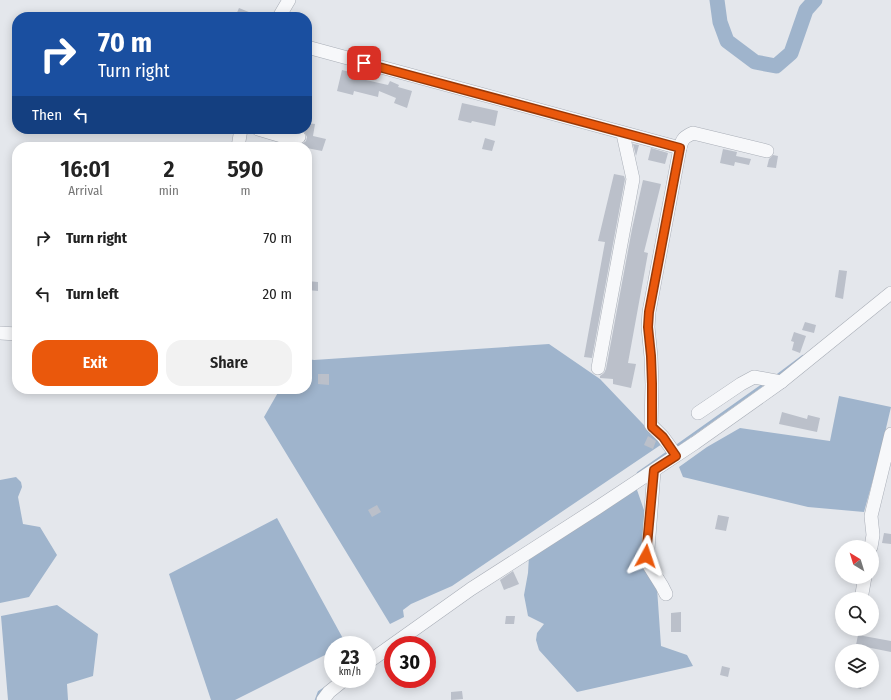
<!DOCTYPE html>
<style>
body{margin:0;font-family:"Fira Sans Condensed",sans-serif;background:#f2f2f2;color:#222;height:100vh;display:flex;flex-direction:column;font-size:15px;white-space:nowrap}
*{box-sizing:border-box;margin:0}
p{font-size:13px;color:#767676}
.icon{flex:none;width:22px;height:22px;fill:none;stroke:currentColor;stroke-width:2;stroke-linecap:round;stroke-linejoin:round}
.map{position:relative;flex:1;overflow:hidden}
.sheet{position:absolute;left:12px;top:142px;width:300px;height:252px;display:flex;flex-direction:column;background:#fff;border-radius:16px;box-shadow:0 2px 10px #0003}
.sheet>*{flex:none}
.top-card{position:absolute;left:12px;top:12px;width:300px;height:122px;border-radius:16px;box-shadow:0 2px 10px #0003;background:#1a4fa0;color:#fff;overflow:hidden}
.needle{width:26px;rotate:322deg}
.fabs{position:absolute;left:835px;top:540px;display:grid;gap:8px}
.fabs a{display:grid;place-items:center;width:44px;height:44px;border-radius:50%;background:#fff;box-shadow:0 2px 10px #0003;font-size:20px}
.speed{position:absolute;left:324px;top:636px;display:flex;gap:8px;font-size:20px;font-weight:700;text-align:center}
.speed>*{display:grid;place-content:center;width:52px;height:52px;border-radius:50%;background:#fff;box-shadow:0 2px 10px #0003;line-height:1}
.speed small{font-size:10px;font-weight:400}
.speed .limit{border:6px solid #d22;background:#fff;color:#111}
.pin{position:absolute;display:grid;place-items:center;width:34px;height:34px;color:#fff;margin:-17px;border-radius:8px;box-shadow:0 2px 6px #0006}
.me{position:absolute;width:44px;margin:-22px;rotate:5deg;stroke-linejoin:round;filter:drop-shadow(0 0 3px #0008)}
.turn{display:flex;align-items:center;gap:14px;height:84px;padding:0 20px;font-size:18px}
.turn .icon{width:52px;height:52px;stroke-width:2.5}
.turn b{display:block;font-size:28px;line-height:34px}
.then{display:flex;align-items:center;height:38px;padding:0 20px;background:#0003;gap:8px;font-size:15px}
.eta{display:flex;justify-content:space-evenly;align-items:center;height:68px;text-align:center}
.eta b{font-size:24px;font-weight:600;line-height:28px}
.button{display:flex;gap:8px;margin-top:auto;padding:8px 20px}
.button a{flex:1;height:46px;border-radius:16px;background:#ea580c;color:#fff;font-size:16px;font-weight:600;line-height:46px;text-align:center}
.button a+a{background:#f2f2f2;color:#222}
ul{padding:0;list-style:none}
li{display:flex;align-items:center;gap:12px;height:56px;padding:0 20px}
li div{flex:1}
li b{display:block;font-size:15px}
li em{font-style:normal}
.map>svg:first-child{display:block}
</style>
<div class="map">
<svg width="891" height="700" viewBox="0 0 891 700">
<rect width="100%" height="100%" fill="#e4e7ec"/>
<g fill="#9fb4cc">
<path d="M 549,344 L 600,379 L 662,444 L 452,586 L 411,604 L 403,610 L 404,617 L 390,624 L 264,417 L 280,389 L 307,389 L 307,359 L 314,360 Z"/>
<path d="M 839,396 L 891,407 L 879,458 L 864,512 L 808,507 L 683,477 L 679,467 L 707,447 L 740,428 L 830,441 Z"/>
<path d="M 16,477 L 21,482 L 22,487 L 18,497 L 23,524 L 40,527 L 57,555 L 29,597 L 0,603 L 0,480 Z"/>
<path d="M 636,487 L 645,513 L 657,588 L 661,646 L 687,655 L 693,666 L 577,692 L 539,650 L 536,640 L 537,633 L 544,624 L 528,616 L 524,595 L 528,573 L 529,556 Z"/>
<path d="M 277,518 L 346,644 L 333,645 L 333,651 L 235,700 L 211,700 L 169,574 Z"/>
<path d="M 57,605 L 98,634 L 93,676 L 67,684 L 68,700 L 8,700 L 1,616 Z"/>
</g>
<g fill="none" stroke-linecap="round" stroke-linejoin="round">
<g stroke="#9fb4cc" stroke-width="2.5">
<path d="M 775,377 L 803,356"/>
<path d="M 675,447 L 764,384"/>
<path d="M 638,473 L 668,452"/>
<path d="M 316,700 L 319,692 L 325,688"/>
</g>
<path stroke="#9fb4cc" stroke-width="15" d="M 717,0 L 720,22 L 727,41 L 755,62 L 776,66 L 791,53 L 806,10 L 815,0"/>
</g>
<g fill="#bbc0ca">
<path d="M 239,8 L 261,17 L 235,17 Z"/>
<path d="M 342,70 L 358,74 L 357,78 L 388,85 L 390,81 L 399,85 L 398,87 L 412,91 L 407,108 L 394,103 L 396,98 L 379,91 L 378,97 L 354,91 L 353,95 L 337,91 Z"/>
<path d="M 462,103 L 498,111 L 495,126 L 472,121 L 471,123 L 458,120 Z"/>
<path d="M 307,123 L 315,124 L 313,136 L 326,139 L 322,151 L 302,147 L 302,144 L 306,141 L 307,137 L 304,131 L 304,129 L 307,129 Z"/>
<path d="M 485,138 L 495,141 L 492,151 L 482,149 Z"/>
<path d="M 633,144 L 639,145 L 636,156 Z"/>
<path d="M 651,148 L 668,153 L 665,164 L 648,160 Z"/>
<path d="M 723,149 L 737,152 L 736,156 L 751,159 L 749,165 L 735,162 L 734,166 L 720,163 Z"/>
<path d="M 773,155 L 778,156 L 776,168 L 767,167 L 769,159 Z"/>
<path d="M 614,174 L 624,176 L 625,179 L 592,358 L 584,357 L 605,242 L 598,241 Z"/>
<path d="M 643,180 L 661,184 L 644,252 L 648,253 L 628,363 L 636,364 L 631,388 L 613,384 L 613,379 L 600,378 L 600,376 L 604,373 L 606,369 L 632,229 Z"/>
<path d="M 839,270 L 847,271 L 843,299 L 835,297 Z"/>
<path d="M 307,281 L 318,282 L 318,291 L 307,290 Z"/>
<path d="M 805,322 L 816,325 L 814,333 L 802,330 Z"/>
<path d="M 794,332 L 806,336 L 800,353 L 792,350 L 794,342 L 791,341 Z"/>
<path d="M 318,374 L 329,374 L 329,385 L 318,384 Z"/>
<path d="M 782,412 L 807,419 L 808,415 L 820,418 L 817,432 L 779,424 Z"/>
<path d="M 648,436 L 656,441 L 653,449 L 644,445 Z"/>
<path d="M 377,505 L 381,512 L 372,517 L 368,510 Z"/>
<path d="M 718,515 L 729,517 L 726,531 L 715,529 Z"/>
<path d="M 884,533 L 891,534 L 891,544 L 882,543 Z"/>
<path d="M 513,571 L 519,584 L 504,590 L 500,580 Z"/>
<path d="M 681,612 L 681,632 L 671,632 L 671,613 Z"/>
<path d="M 506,616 L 515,616 L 514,624 L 505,624 Z"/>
<path d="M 858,635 L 891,641 L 891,652 L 856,645 Z"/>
<path d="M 722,666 L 730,668 L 728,677 L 720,675 Z"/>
<path d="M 854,681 L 863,681 L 861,689 L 853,687 Z"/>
<path d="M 462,691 L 463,699 L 451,700 L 451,692 Z"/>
</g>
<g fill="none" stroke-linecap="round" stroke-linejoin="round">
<defs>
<g id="minor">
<path d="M 279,17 L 289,0"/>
<path d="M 307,47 L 680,148 L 649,312 L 648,327 L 651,357 L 652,385 L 651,425 L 663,437 L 676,455"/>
<path d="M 258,129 L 285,137 L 299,137"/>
<path d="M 238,147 L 241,129"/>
<path d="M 680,148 C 682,139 684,137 693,133 L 767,151"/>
<path d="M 0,333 L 17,334"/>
<path d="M 598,368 L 633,179 L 623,134"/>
<path d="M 698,413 L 741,384 L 754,377 L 781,382"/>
<path d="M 654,471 L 647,562 L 662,586 L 666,594"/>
<path d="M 871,547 L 873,535 L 871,516 L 891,434"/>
<path d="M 861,599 L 865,577"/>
<path d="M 367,663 L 471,589 L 597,508 L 695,443 L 781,382 L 891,293"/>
<path d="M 323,700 L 329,692 L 345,679"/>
</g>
</defs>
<use href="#minor" stroke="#a9aeb7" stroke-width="14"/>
<use href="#minor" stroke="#f7f8fa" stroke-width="13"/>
</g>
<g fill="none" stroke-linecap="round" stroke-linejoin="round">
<defs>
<path id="route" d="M 364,63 L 680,148 L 649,312 L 648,327 L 651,356 L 652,384 L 652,427 L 663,437 L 676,456 L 654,470 L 646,556"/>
</defs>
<use href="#route" stroke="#983908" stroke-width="10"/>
<use href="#route" stroke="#ea580c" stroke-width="7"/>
</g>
</svg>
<div class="fabs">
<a><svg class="needle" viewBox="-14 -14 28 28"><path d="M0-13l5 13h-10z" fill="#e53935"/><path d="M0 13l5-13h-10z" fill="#767676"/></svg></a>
<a><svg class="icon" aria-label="search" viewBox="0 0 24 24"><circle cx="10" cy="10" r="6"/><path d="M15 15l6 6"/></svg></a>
<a><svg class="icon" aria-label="layers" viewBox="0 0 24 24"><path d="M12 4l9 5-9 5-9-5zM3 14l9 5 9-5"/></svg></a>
</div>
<div class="speed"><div>23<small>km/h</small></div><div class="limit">30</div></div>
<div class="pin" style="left:364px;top:63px;background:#d93025"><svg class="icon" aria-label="arrive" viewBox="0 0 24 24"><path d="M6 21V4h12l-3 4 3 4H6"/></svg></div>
<svg class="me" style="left:646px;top:556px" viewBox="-20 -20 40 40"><path d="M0-17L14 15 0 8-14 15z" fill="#ea580c" stroke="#fff" stroke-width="4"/></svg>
<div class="top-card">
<div class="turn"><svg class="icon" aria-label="right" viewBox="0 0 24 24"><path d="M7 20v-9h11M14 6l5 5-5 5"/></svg><div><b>70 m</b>Turn right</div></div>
<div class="then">Then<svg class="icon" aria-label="left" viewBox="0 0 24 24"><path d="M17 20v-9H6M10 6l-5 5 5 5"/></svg></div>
</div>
<section class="sheet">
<div class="eta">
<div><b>16:01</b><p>Arrival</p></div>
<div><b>2</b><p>min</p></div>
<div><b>590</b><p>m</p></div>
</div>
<ul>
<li><svg class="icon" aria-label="right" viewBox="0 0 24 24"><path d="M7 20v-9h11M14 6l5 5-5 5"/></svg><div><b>Turn right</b></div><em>70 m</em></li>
<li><svg class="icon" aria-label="left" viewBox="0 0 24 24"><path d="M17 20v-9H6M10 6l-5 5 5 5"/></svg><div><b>Turn left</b></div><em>20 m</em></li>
</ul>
<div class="button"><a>Exit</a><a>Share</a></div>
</section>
</div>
